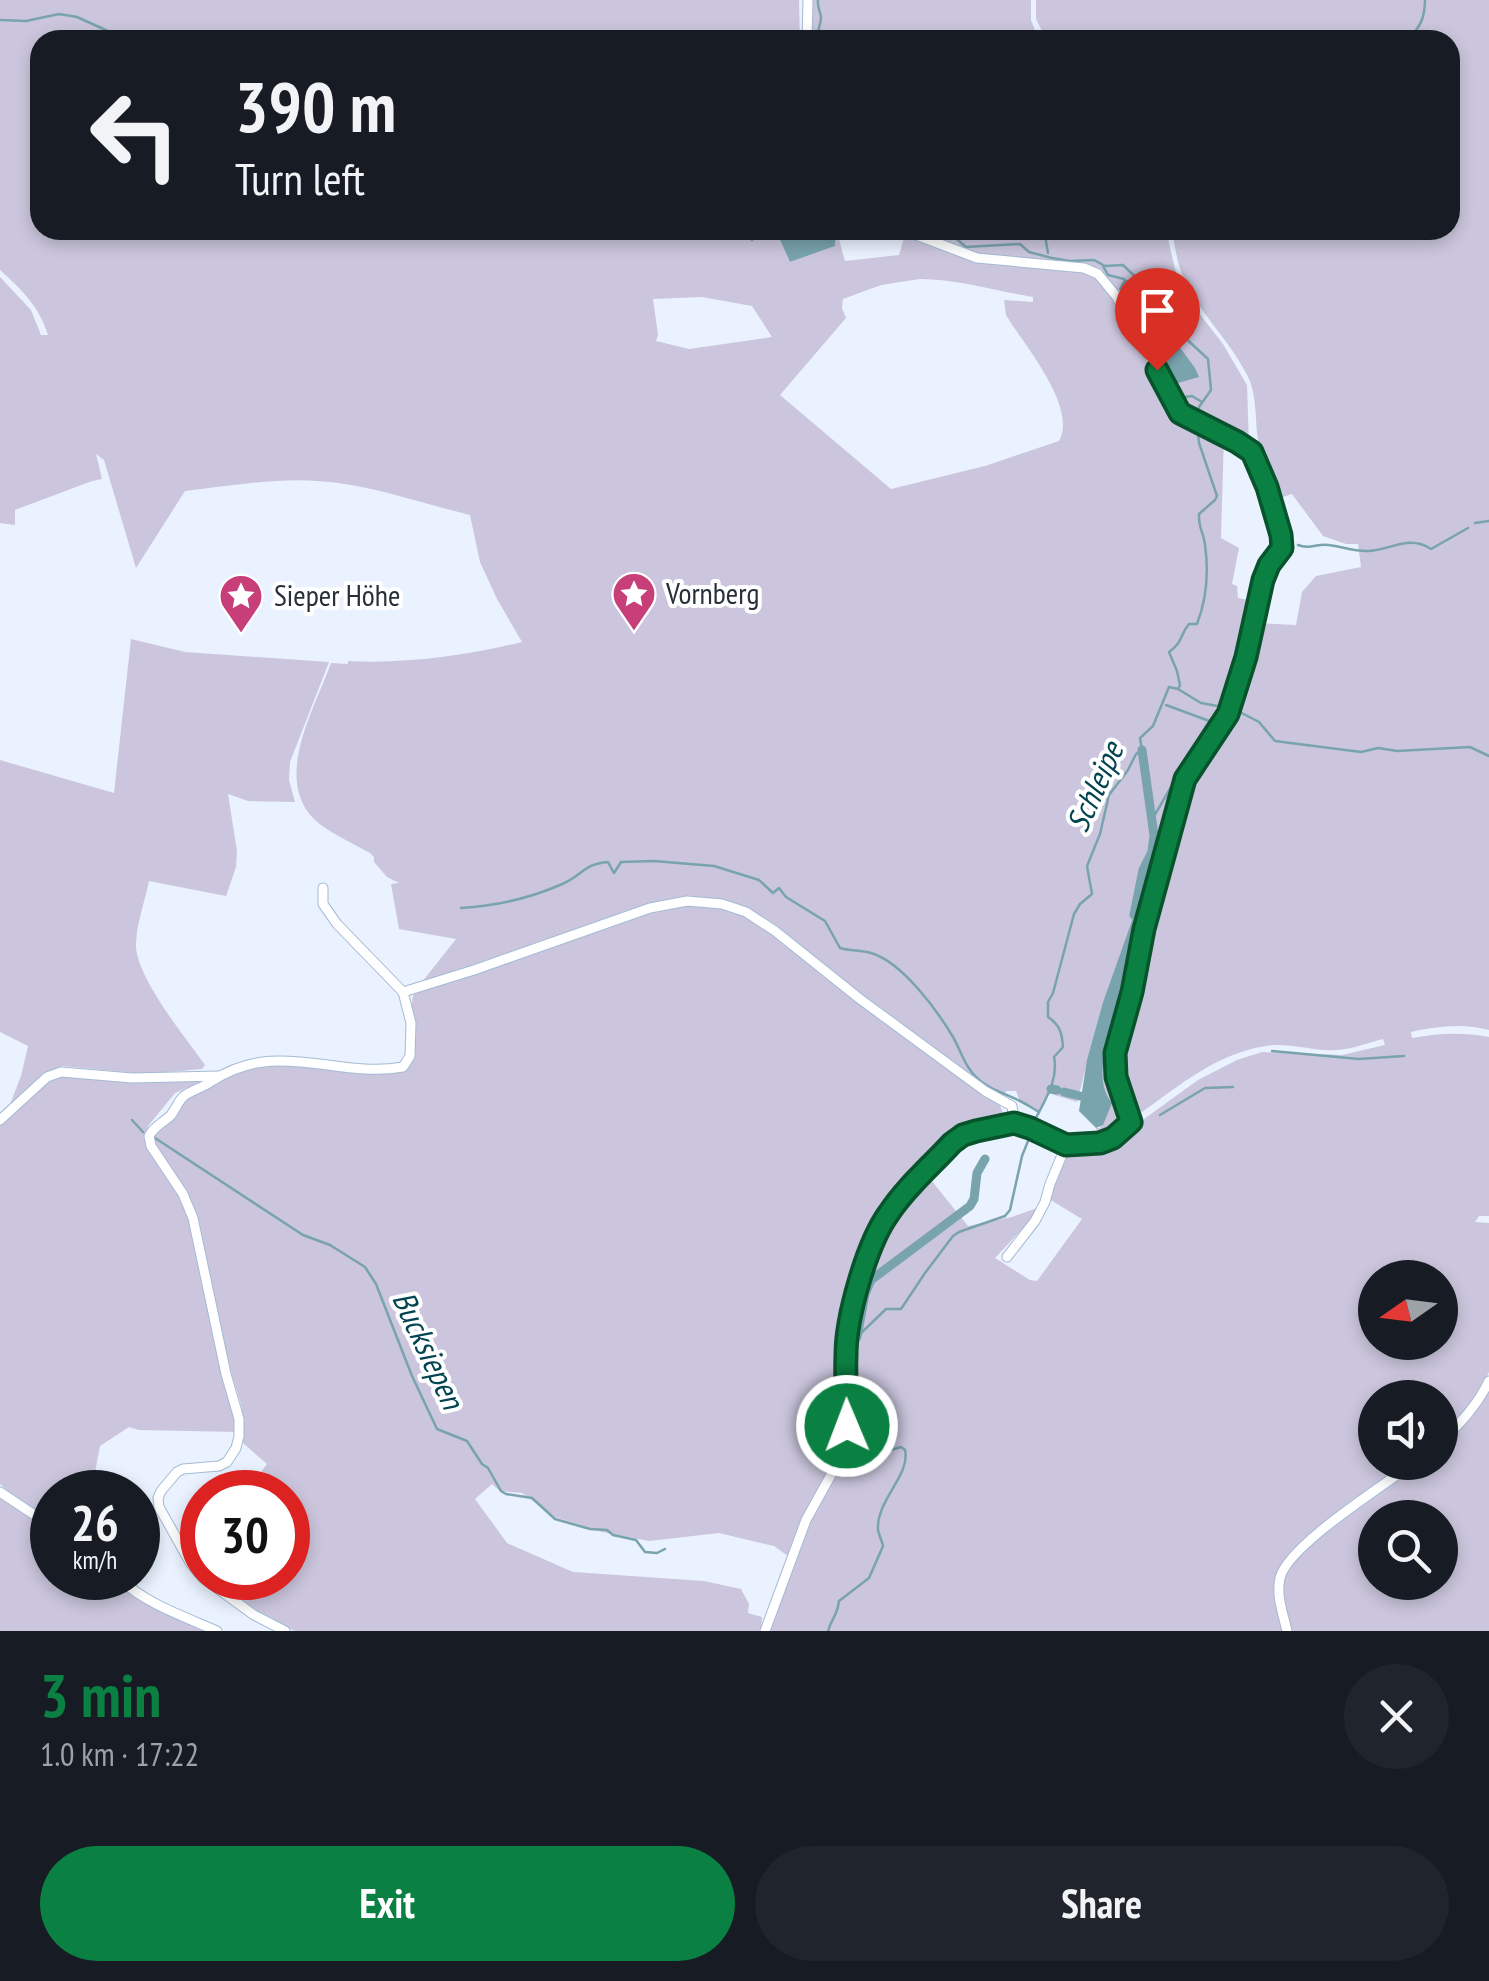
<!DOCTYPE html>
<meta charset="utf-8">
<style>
body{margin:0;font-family:"PT Sans Narrow",sans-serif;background:#20242c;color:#f1f3f6;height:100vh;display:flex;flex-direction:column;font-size:38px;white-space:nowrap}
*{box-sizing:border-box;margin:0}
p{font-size:32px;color:#9ea1a6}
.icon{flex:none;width:55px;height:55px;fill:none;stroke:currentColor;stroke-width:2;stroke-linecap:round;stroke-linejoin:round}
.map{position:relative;height:1631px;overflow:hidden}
.details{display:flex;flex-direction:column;background:#171b24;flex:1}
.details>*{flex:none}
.guide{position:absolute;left:30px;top:30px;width:1430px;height:210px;border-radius:30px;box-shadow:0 5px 15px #0003;background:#171b24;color:#f1f3f6;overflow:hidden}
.needle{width:65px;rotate:256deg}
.tools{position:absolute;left:1358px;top:1260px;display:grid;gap:20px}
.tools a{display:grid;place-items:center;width:100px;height:100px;border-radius:50%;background:#171b24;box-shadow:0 5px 15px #0003;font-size:50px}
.speed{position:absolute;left:30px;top:1470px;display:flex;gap:20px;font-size:50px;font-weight:700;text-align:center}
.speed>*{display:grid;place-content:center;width:130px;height:130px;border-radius:50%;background:#171b24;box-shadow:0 5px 15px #0003;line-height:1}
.speed small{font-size:25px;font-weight:400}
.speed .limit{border:15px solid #d22;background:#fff;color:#111}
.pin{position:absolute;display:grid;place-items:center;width:85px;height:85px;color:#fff;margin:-102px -42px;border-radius:50% 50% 50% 0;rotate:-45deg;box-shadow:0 0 10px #0007}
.pin .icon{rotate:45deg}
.me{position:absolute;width:110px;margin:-55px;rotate:359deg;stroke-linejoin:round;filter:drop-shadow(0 0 8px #0008)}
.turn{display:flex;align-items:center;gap:35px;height:210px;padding:0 40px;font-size:45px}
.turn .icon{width:130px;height:130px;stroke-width:2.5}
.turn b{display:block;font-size:70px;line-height:85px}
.round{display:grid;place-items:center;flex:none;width:105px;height:105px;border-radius:52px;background:#20242c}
.overview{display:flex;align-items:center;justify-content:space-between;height:170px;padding:0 40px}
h1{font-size:60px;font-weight:700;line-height:75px;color:#0b8043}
.action{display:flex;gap:20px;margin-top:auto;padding:20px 40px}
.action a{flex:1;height:115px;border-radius:60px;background:#0b8043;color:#fff;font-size:40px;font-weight:700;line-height:115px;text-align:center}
.action a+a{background:#20242c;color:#f1f3f6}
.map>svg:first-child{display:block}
</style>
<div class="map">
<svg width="1489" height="1631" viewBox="0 0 1489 1631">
<rect width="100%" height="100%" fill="#e9f2fe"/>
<g fill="#cbc6dd" fill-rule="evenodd">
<path d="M 0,0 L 799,0 L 800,40 L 40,40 L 40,230 L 778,230 L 780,240 L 790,262 L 835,246 L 838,236 L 845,261 L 899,255 L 904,238 L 917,239 L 978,260 L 1083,270 L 1097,276 L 1116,300 L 1171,405 L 1224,436 L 1221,538 L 1239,548 L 1232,584 L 1237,586 L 1238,598 L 1254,601 L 1245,656 L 1226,714 L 1183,780 L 1112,1074 L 1123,1114 L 1115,1132 L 1098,1140 L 1096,1128 L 1100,1128 L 1107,1097 C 1092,1070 1116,1025 1122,997 C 1128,971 1132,946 1133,919 L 1103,1002 L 1077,1102 L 1048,1093 L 1038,1111 L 1019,1099 L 1016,1091 L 1006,1091 L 1005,1095 L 1000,1097 L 999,1103 L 1005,1118 L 1002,1121 L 964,1131 L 883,1214 L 845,1329 L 841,1356 L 842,1432 L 835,1456 L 824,1482 L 810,1503 L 788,1556 L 774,1546 L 719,1533 L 649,1541 L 602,1532 L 555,1517 L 522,1493 L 500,1491 L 492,1484 L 475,1499 L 507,1543 L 573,1572 L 704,1581 L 741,1589 L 749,1604 L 748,1613 L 762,1617 L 761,1631 L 295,1631 L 255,1613 L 220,1587 L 227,1578 L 288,1578 L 288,1492 L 246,1492 L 267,1464 L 243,1443 L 242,1408 L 230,1368 L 193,1210 L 154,1145 L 154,1131 L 171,1121 L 188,1096 L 256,1063 L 309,1064 L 390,1073 L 403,1072 C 425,1049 406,1017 414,993 L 687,898 L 422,982 L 456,939 L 399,929 L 391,884 L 399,883 L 387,877 L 374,862 L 374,857 L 370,853 C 354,844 336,836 321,825 C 268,785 315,709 331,663 L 348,664 L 348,661 C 406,664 465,656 522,642 L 497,599 L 480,562 L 470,515 C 420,503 369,484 318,481 C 274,478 229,486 185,491 L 136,568 L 104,460 L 96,454 L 102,479 L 92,481 L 15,510 L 15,525 L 0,523 L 0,277 L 31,310 L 41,335 L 48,335 C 39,306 22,290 0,270 ZM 920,279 C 958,279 995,291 1033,297 L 1033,302 L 1004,300 L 1006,315 C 1024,345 1078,407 1059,441 L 985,466 L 891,489 L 780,395 L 846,318 L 842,308 L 843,299 L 881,285 ZM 702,297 L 752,306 L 772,337 L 689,349 L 656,341 L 658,335 L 653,299 Z"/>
<path d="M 809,0 L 1031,0 L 1031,20 L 1039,40 L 809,39 Z"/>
<path d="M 1036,0 L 1489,0 L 1489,1030 C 1463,1023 1437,1026 1411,1032 L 1412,1038 C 1440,1033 1462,1032 1489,1037 L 1489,1216 L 1479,1216 L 1475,1222 L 1489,1223 L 1489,1372 C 1477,1398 1461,1419 1440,1438 L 1440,1398 L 1375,1398 L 1375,1462 L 1409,1463 C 1376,1486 1286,1540 1276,1578 C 1272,1595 1280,1614 1284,1631 L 765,1631 C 780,1594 792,1555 809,1520 C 825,1488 845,1462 852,1427 L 851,1327 L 866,1268 L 889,1216 L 927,1175 L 968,1226 L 1012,1217 L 1037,1208 L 1027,1224 L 995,1258 L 1030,1280 L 1037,1281 L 1082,1219 L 1049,1199 L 1052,1183 L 1070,1149 L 1097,1147 L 1115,1140 L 1198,1080 L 1237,1060 L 1262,1052 L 1342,1055 L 1385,1045 L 1383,1039 C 1368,1043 1352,1049 1337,1050 C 1313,1052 1290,1042 1266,1046 C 1218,1053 1180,1085 1142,1112 L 1136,1111 L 1130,1093 L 1124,1093 L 1117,1053 L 1147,929 L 1188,779 L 1230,714 L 1255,623 L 1296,625 L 1302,592 L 1316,576 L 1361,567 L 1358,544 L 1346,544 L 1323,536 L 1292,494 L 1274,500 C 1272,479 1261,461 1258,440 C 1255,421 1257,397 1249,379 C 1233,345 1206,320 1189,289 C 1179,272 1175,250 1172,230 L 1450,230 L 1450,40 L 1040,40 L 1045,37 L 1036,19 ZM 1375,1278 L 1440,1278 L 1440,1342 L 1375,1342 Z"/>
<path d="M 906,230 L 1166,230 L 1175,269 L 1185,295 L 1223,344 L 1247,385 L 1249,445 L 1248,447 L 1183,412 L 1098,272 L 978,257 Z"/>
<path d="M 131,639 L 185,652 L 329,662 L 290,762 L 289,780 L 295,802 L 248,801 L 228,794 L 237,851 L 236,867 L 226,896 L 149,881 C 145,901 137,922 136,943 C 134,975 186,1038 205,1065 L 202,1069 L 145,1074 L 62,1066 C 40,1073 25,1091 9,1107 L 21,1076 L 28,1046 L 0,1032 L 0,760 L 114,793 Z"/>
<path d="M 58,1074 L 204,1080 L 175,1093 L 148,1126 L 145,1142 L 180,1197 L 189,1221 L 237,1432 L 139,1430 L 129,1427 L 100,1446 L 94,1477 L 100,1492 L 52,1492 L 52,1521 L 21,1503 L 0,1484 L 0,1123 L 44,1081 Z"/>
<path d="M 1489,1389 L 1489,1631 L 1290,1631 C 1287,1616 1280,1600 1282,1585 C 1289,1544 1388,1487 1422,1463 L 1440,1462 L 1440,1448 L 1468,1419 ZM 1375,1518 L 1440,1518 L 1440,1582 L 1375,1582 Z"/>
<path d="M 0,1497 L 52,1528 L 52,1578 L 115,1578 C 136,1606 178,1617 209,1631 L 0,1631 Z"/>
</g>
<g fill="#79a3ad">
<path d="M 778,230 L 837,230 L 835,246 L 790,262 L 780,240 Z"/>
<path d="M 1124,279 L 1131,281 L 1195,368 L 1199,377 L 1171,385 L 1140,324 L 1119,289 Z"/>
<path d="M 1134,915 C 1132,944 1129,975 1121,1003 C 1112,1031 1090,1077 1112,1103 L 1103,1125 L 1096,1128 L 1079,1111 L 1087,1060 L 1103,1002 Z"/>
</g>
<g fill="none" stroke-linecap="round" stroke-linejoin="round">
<g stroke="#79a3ad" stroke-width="2.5">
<path d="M 818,0 C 817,7 820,10 821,17 C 821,26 816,31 818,40"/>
<path d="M 0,20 L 26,21 L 59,14 L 77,17 L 110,32 L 127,36 L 131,40"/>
<path d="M 1408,40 C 1420,27 1425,18 1425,0"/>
<path d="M 579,230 L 606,236 L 639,232"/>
<path d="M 744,230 L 752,240 L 758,230"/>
<path d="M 930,230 L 953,236 L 966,247 L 1020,244 L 1029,252 L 1052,258 L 1070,261 L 1094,260 L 1105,266 L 1123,265 L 1147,288 L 1156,289 L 1174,305 L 1181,334 L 1208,359 L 1211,390 L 1199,407 L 1197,416"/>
<path d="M 1044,230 L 1048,253"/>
<path d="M 647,234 L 688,230"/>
<path d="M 1103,266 L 1108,275 L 1124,279"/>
<path d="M 1173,386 L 1179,398 L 1192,396 L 1202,402"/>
<path d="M 1475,523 L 1489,521"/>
<path d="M 1298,545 C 1310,550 1317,543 1329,545 C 1343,547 1356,552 1369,551 C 1393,549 1409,535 1431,549 L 1468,528"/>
<path d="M 1178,689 L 1201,703 L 1223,707"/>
<path d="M 1166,705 L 1212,722"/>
<path d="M 1234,709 L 1259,722 L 1275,741 L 1361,752 L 1378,748 L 1397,751 L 1470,747 L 1489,756"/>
<path d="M 1153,818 L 1192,751"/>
<path d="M 461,908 C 494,906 530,898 560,885 C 582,877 582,864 608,862 L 614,873 L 621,862 L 654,861 L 714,866 L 759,880 L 773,893 L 779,888 L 786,897 L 825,921 L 840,948 C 850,951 861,950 871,953 C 902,962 937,1010 953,1037 C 961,1051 965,1067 977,1078 C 988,1089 1004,1093 1018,1100 C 1025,1103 1032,1108 1039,1112"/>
<path d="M 1272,1051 L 1359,1059 L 1404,1056"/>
<path d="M 1160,1115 L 1205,1088 L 1233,1087"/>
<path d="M 132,1120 L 143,1132"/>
<path d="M 1033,1124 C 1043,1102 1059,1082 1054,1057 L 1063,1047 C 1062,1033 1060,1025 1048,1017 L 1048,1002 L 1053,993 L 1074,914 L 1080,904 L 1092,894 L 1087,866 L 1100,834 L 1109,795 L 1128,770 L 1136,754 L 1142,750 L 1140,738 L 1153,726 L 1169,687 L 1178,689 L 1180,685 L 1177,671 L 1169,652 C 1184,641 1179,636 1189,624 L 1197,624 C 1207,598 1209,573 1205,545 C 1204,534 1198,527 1199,514 L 1215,500 L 1217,496 L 1199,443 L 1197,423"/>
<path d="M 155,1138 L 303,1235 L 330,1245 L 365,1267 L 376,1284 L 412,1376 L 437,1429 L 467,1441 L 482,1464 L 488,1468 L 501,1491 L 506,1494 L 532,1498 L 555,1519 L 590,1529 L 607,1530 L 613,1535 L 636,1540 L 645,1552 L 657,1553 L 665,1549"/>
<path d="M 828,1631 C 832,1617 837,1617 839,1601 L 869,1578 L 883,1546 C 883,1544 878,1532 878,1530 C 876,1500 911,1475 905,1450 L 901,1447 L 884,1452 L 878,1449 L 874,1444 L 872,1434 L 873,1423 L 856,1375 L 857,1337 L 886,1309 L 901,1309 L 925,1273 L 953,1236 L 959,1232 L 1005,1216 L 1010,1210 L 1022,1156 L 1032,1131"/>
</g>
<g stroke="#79a3ad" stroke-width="9">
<path d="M 1134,915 L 1143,870 L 1152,852 L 1154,835 L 1142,750"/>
<path d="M 1051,1089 L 1057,1090"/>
<path d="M 1064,1092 L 1080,1096"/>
<path d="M 857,1337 L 865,1294 L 871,1280 L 970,1206 L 974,1199 L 977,1173 L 985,1159"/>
</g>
<defs>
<g id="street">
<path d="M 807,40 L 808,0"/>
<path d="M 403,992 L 474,970 L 650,908 L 687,901 L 722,904 L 746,912 L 775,931 L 860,999 L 985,1091 L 1012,1106 L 1014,1123"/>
<path d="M 0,1120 L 47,1077 L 61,1072 L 132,1078 L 219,1076"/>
<path d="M 1007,1257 L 1035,1221 L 1045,1202 L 1050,1184 L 1066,1145"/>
<path d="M 1440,1442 C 1460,1424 1477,1406 1489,1381"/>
<path d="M 0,1492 L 33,1514 L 52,1524"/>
<path d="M 202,1577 L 191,1564 L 159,1507 L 158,1498 L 161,1491 L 177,1472 L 183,1469 L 219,1466 L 227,1462 L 236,1448 L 239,1436 L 239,1419 L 226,1374 L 193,1218 L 183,1194 L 151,1146 L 149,1136 C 154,1126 163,1123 171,1115 C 176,1109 178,1101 184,1096 C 192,1090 204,1087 212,1081 C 277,1038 336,1079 403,1067 L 410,1056 L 411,1023 L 403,992 L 337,924 L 323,904 L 323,888"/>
<path d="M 119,1578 C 144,1603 185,1617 217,1631"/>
<path d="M 203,1578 L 254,1615 L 285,1631"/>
<path d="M 765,1631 L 806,1520 L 837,1464 L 845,1441 L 847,1425 L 847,1338 L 863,1270 L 875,1238 L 886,1216 L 897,1202 L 952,1143 L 963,1135 L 977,1131 L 1014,1123 L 1029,1128 L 1066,1145 L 1100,1143 L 1113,1138 L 1131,1123 L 1116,1077 L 1115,1053 L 1132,992 L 1144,929 L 1185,779 L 1227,714 L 1246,657 L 1263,580 L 1269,565 L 1282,548 L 1281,535 L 1267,487 L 1251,452 L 1237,442 L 1180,413 L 1117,297 L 1098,274 L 1084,268 L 977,258 L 903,230"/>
<path d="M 1287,1631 C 1283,1613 1276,1596 1280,1578 C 1288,1545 1385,1485 1415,1462"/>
</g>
</defs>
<use href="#street" stroke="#a4bad5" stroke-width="11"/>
<use href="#street" stroke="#fff" stroke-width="9"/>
</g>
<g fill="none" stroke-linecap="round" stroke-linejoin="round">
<defs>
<path id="route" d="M 847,1426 C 847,1402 845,1378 846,1355 C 846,1317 867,1243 889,1213 C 906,1187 931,1166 952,1143 L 963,1135 L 976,1131 L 1014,1123 L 1030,1128 L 1066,1145 L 1100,1143 L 1113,1138 L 1131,1122 L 1116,1077 L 1115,1053 L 1132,992 L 1144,929 L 1185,779 L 1228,714 L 1246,657 L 1263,580 L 1269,565 L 1282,548 L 1281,535 L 1267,487 L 1252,452 L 1237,442 L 1180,413 L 1157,370"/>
</defs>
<use href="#route" stroke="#07532c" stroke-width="25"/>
<use href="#route" stroke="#0b8043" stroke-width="18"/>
</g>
<defs>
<symbol id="sight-pin" viewBox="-11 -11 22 30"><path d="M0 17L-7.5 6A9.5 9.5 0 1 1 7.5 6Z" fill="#c73e79" stroke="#fff"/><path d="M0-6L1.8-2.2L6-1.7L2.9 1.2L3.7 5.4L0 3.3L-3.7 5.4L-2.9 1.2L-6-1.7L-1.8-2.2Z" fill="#fff"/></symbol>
</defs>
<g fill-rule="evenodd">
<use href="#sight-pin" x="609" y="569" width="50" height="68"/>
<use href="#sight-pin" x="216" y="571" width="50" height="68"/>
</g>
<g text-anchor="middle" stroke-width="8" stroke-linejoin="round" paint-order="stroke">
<g font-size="30" fill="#272f3a" stroke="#fff" text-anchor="start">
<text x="666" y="604">Vornberg</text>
<text x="274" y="606">Sieper Höhe</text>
</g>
<g font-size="32" font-style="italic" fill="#024550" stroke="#fff">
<text transform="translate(1095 787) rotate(-66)" y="11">Schleipe</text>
<text transform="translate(428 1350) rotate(65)" y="11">Bucksiepen</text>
</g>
</g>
</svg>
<div class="tools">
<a><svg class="needle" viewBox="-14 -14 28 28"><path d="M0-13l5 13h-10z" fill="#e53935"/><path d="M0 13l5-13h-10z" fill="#9ea1a6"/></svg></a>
<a><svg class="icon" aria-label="sound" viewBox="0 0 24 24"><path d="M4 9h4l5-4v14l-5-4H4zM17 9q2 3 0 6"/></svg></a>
<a><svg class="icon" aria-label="search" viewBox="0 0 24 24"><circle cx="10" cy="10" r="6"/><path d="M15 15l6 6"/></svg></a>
</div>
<div class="speed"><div>26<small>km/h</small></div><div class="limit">30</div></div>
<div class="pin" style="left:1157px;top:370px;background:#d93025"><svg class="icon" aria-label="arrive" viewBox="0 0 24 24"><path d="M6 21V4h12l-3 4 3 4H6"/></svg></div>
<svg class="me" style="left:847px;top:1426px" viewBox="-20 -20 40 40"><circle r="17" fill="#0b8043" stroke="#fff" stroke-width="3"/><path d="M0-11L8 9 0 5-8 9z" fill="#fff"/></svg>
<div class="guide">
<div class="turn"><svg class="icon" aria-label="left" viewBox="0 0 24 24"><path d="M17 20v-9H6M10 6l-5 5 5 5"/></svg><div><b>390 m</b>Turn left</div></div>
</div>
</div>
<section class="details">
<div class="overview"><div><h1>3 min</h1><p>1.0 km · 17:22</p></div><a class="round"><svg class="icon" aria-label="close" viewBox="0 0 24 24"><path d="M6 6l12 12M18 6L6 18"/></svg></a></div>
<div class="action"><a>Exit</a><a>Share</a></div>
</section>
